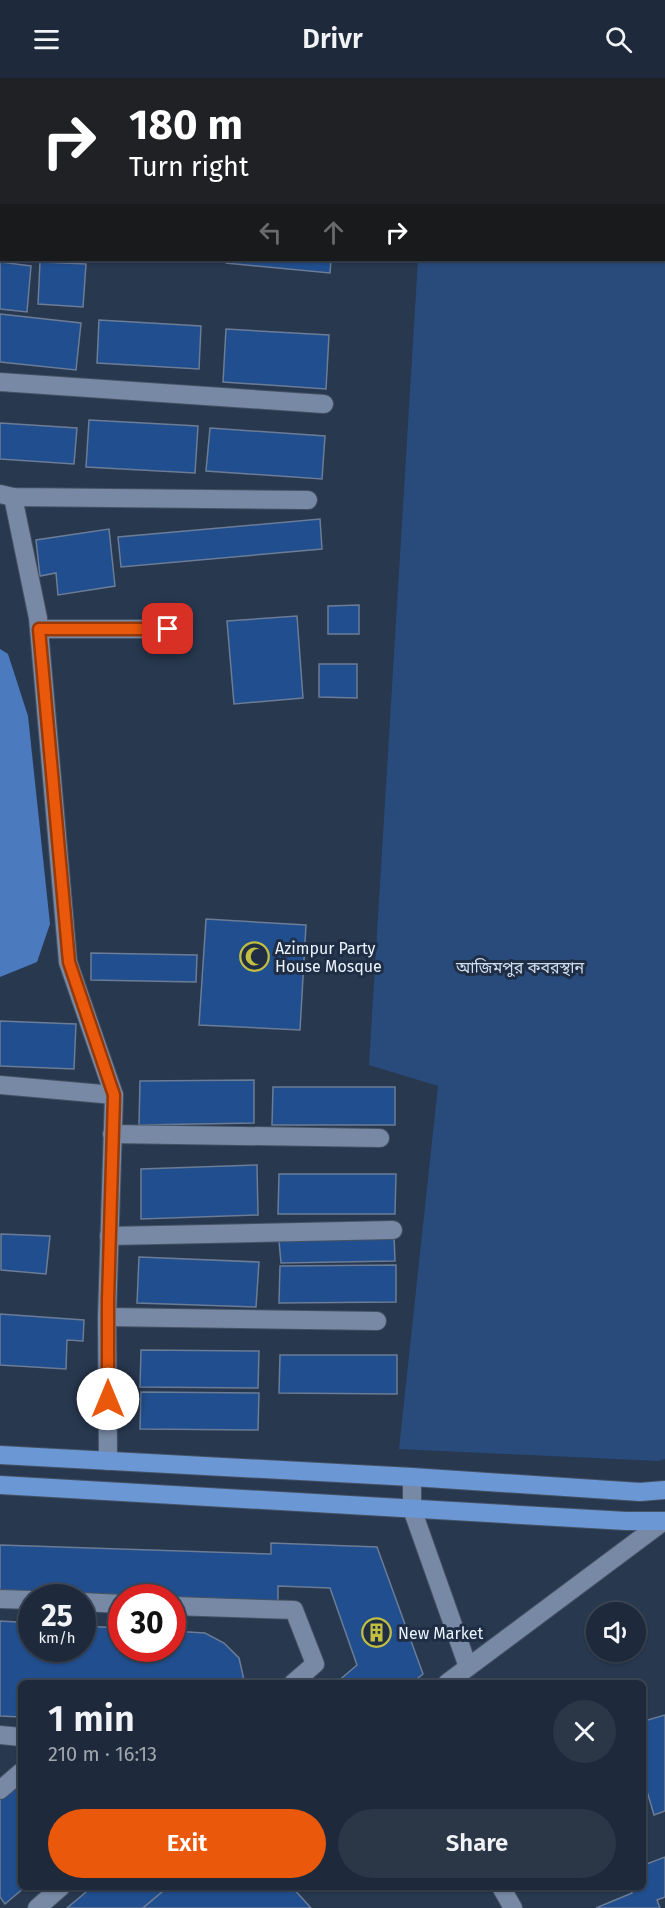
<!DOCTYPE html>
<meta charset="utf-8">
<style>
body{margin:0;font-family:"Fira Sans","Noto Sans Bengali",sans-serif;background:#2b3646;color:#f1f3f6;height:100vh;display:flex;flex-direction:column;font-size:22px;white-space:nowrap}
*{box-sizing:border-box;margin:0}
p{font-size:20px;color:#a1a7af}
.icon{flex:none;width:33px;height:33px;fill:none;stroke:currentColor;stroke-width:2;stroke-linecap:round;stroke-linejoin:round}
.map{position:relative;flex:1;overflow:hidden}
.sheet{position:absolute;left:18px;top:1602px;width:628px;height:210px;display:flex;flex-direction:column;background:#1e2a3b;border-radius:9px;box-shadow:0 2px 4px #0004,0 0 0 2px #3c4655}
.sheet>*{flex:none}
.top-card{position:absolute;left:0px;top:0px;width:666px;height:183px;box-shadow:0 2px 4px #0004,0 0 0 2px #3c4655;background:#202124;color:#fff;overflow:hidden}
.tools{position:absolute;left:586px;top:1524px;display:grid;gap:12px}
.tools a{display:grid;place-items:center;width:60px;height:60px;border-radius:50%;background:#1e2a3b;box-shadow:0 2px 4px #0004,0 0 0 2px #3c4655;font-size:30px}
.speed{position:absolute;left:18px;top:1506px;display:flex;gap:12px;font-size:30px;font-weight:700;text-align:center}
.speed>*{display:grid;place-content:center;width:78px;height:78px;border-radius:50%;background:#1e2a3b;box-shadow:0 2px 4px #0004,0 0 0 2px #3c4655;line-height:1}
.speed small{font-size:15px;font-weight:400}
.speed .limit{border:9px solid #d22;background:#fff;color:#111}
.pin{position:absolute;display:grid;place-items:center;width:51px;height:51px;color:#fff;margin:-26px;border-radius:12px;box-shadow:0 3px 9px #0006}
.me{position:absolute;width:66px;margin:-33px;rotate:0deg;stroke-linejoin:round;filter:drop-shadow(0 0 4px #0008)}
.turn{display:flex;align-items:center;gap:21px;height:126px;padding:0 30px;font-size:27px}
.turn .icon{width:78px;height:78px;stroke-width:2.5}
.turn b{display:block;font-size:42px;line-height:51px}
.lanes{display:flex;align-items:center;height:57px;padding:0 30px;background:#0003;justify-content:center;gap:30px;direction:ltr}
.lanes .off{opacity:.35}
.round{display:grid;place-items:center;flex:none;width:63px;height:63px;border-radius:32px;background:#2b3646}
.overview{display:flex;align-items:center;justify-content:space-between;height:102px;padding:0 30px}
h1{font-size:36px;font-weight:600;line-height:45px}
.button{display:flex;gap:12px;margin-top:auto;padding:12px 30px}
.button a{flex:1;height:69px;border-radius:36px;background:#ea580c;color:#fff;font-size:24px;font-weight:600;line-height:69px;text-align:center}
.button a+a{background:#2b3646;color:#f1f3f6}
header{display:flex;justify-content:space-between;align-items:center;height:78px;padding:0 30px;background:#1e2a3b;font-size:27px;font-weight:600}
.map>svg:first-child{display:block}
</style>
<header><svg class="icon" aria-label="menu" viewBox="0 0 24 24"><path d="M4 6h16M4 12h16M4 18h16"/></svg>Drivr<svg class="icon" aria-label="search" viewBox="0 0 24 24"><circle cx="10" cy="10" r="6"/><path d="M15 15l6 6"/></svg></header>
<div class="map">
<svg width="665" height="1830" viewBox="0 0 665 1830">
<rect width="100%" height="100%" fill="#28384f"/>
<path fill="#294b7c" d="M 430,0 L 665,0 L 665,1381 L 658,1383 L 399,1371 L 438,1008 L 369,987 L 418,182 L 664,182 L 664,2 L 430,1 Z"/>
<path fill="#4c7abf" d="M 0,571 L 8,576 L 28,638 L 50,846 L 37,884 L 0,899 Z"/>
<g fill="#214e8e" stroke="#6b7c96" stroke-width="1.5">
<path d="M 226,182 L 331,182 L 330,195 L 226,185 Z"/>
<path d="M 0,184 L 31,188 L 27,234 L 0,231 Z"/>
<path d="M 40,184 L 86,186 L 83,229 L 38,226 Z"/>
<path d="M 0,236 L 81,245 L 76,292 L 0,284 Z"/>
<path d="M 99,242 L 201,248 L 199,291 L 97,285 Z"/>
<path d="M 226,251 L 329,257 L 326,311 L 223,304 Z"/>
<path d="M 89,342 L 198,348 L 195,395 L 86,389 Z"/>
<path d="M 0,345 L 77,350 L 74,386 L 0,381 Z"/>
<path d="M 210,350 L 325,358 L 322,401 L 206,393 Z"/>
<path d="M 320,441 L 322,471 L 121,489 L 118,459 Z"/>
<path d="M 109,451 L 115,508 L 58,517 L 56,495 L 40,498 L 36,462 Z"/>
<path d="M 359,527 L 359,556 L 328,556 L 328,528 Z"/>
<path d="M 297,538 L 303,620 L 234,626 L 227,543 Z"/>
<path d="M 319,586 L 357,586 L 357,620 L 319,619 Z"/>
<path d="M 206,841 L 306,847 L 300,952 L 199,947 Z"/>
<path d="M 91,875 L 197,877 L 196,904 L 91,902 Z"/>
<path d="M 0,943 L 76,946 L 74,991 L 0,988 Z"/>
<path d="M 254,1002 L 254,1045 L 139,1047 L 140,1003 Z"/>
<path d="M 273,1009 L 395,1009 L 395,1047 L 272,1047 Z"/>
<path d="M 257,1087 L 258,1137 L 141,1141 L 141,1091 Z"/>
<path d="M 279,1096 L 396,1096 L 395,1136 L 278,1136 Z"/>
<path d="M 1,1156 L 50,1158 L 46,1196 L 1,1192 Z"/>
<path d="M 394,1157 L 395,1183 L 281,1185 L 279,1163 Z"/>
<path d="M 139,1179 L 259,1184 L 256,1229 L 137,1225 Z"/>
<path d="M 396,1187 L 396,1224 L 279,1225 L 280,1188 Z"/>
<path d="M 0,1236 L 84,1242 L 83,1263 L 67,1262 L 66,1291 L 0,1287 Z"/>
<path d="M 141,1272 L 259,1273 L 258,1310 L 140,1309 Z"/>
<path d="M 280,1277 L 397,1277 L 397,1316 L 279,1315 Z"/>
<path d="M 141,1314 L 259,1315 L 258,1352 L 140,1351 Z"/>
<path d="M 271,1465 L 377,1469 L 423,1596 L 412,1605 L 336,1605 L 357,1587 L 330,1510 L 278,1508 L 278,1523 L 0,1512 L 0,1467 L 271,1476 Z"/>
<path d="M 0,1543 L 32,1545 L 32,1570 L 82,1570 L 82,1548 L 122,1550 L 122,1570 L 172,1570 L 172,1553 L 205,1555 L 224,1565 L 239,1580 L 244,1602 L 243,1605 L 21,1605 L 21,1639 L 0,1638 Z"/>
<path d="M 665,1637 L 665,1733 L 654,1737 L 644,1703 L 644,1643 Z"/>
<path d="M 21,1698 L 21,1809 L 25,1809 L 5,1826 L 0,1819 L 0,1716 Z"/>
<path d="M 665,1779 L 665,1819 L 657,1822 L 660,1830 L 596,1830 L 632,1815 L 630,1809 L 644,1809 L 644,1787 Z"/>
<path d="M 92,1809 L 168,1809 L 143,1830 L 67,1830 Z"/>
<path d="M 168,1809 L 292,1809 L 311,1830 L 143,1830 Z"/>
</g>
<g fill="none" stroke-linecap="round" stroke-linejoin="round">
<defs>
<g id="minor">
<path d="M 0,304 L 324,326"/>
<path d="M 0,416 L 13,419 L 308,422"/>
<path d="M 13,419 L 38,540 L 68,884 L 114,1017 L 107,1239 L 108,1383"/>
<path d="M 39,551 L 168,551"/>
<path d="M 0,1007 L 114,1017"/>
<path d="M 112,1056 L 380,1060"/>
<path d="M 109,1158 L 393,1152"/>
<path d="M 107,1239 L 377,1243"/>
<path d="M 412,1399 L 412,1431 L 468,1589"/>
<path d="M 0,1521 L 32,1522"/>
<path d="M 82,1524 L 122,1526"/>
<path d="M 172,1528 L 294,1532 L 315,1586 L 293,1605"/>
<path d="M 447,1605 L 664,1443"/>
<path d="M 0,1657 L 21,1659"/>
<path d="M 0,1712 L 21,1694"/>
<path d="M 501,1809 L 513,1830"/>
<path d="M 37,1830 L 61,1809"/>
</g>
<g id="major">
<path d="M 0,1377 L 412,1399 L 640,1414 L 665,1412"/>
<path d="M 0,1407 L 626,1443 L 665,1443"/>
</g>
</defs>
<use href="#minor" stroke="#455264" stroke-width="20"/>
<use href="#major" stroke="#455264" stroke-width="20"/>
<use href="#minor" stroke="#7789a4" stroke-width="18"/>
<use href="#major" stroke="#6c97d5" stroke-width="18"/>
</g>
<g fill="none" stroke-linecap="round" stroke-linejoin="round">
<defs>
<path id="route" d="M 108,1321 L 108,1222 L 114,1017 L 69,884 L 39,551 L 168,551"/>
</defs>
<use href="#route" stroke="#983908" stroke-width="15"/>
<use href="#route" stroke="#ea580c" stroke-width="10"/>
</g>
<defs>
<symbol id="mosque-ring" viewBox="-11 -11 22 22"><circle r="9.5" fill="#1f2e44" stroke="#c1be40" stroke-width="1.5"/><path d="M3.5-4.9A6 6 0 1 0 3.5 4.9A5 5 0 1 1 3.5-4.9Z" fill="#c1be40"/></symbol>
<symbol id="building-ring" viewBox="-11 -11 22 22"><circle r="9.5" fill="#1f2e44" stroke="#c1be40" stroke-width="1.5"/><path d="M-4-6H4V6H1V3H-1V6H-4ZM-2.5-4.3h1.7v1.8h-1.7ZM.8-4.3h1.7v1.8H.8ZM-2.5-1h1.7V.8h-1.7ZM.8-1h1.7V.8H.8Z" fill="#c1be40"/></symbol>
</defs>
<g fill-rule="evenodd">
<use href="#mosque-ring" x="238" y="862" width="33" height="33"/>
<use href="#building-ring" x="360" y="1538" width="33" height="33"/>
</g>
<g text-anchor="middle" stroke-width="6" stroke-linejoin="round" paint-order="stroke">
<g font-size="16" fill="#ebf3fe" stroke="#1f2e44" text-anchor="start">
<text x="275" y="876">Azimpur Party<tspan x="275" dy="18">House Mosque</tspan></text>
<text x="398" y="1561">New Market</text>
</g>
<g font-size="16" fill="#d0ddf0" stroke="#1f2e44">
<text x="520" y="895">আজিমপুর কবরস্থান</text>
</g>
</g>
</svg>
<div class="tools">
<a><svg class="icon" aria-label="sound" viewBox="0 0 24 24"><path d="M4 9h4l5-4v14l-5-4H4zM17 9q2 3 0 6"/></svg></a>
</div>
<div class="speed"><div>25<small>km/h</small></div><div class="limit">30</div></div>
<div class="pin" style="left:168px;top:551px;background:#d93025"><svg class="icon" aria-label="arrive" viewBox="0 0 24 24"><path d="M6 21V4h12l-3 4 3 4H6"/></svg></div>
<svg class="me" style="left:108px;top:1321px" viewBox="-20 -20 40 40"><circle r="19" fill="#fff"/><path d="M0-13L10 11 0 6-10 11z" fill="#ea580c"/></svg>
<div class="top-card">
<div class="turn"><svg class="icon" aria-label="right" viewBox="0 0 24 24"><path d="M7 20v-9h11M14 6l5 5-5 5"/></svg><div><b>180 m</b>Turn right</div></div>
<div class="lanes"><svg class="icon off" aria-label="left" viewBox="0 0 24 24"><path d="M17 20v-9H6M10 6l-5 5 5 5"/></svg><svg class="icon off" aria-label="ahead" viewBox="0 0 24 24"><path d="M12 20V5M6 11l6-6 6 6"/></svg><svg class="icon" aria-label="right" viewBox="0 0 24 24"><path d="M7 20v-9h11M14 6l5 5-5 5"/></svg></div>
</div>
<section class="sheet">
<div class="overview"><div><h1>1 min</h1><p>210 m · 16:13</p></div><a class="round"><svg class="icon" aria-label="close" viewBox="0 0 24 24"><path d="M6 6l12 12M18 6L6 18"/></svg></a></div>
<div class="button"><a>Exit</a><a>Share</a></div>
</section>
</div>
